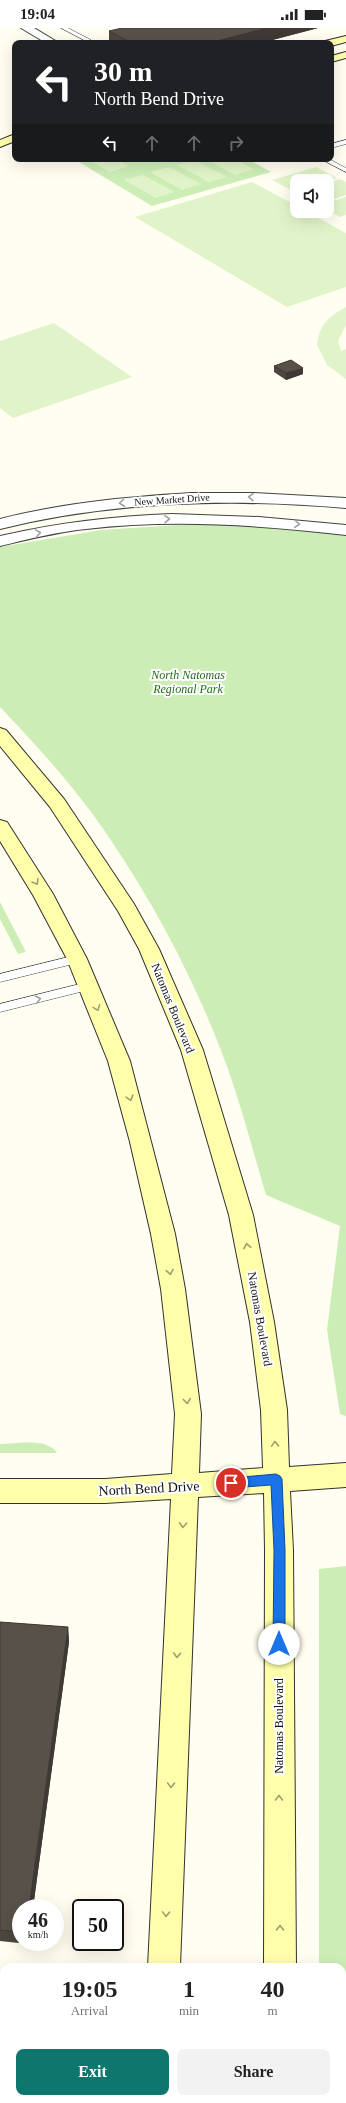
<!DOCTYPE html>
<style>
body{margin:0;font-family:"Times New Roman",serif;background:#f2f2f2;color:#222;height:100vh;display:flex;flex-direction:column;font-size:15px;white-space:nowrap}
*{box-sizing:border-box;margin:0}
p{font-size:13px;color:#767676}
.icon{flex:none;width:22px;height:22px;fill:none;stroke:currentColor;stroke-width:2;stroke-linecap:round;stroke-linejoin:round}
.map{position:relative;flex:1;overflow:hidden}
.drawer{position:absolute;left:0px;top:1935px;width:346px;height:140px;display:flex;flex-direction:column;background:#fff;border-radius:12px 12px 0 0;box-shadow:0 4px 16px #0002}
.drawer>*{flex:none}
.banner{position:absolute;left:12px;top:12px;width:322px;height:122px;border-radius:8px;box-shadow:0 4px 16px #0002;background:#202124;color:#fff;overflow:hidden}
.buttons{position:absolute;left:290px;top:146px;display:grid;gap:8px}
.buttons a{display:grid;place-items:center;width:44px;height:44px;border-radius:8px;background:#fff;box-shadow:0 4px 16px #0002;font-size:20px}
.speed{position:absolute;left:12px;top:1871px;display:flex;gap:8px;font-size:20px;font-weight:700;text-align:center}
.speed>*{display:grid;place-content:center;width:52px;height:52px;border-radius:50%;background:#fff;box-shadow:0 4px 16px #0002;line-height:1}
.speed small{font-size:10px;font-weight:400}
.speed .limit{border:2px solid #111;border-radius:6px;background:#fff;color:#111}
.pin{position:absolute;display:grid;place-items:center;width:34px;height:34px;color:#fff;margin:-17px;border:2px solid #fff;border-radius:50%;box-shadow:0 1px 4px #0007}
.me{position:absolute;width:44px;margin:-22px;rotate:0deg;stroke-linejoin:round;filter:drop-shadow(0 0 3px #0008)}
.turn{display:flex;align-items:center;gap:14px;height:84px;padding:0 16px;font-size:18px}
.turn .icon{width:52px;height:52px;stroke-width:2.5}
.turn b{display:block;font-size:28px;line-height:34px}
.lanes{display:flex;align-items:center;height:38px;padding:0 16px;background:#0003;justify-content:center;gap:20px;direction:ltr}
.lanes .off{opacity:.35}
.eta{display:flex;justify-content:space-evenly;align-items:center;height:68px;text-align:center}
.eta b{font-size:24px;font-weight:800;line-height:28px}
.button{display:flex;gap:8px;margin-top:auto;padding:8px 16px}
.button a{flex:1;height:46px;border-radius:8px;background:#0f766e;color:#fff;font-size:16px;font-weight:800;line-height:46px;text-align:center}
.button a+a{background:#f2f2f2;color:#222}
.status{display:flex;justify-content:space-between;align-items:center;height:28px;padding:0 20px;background:#fff;direction:ltr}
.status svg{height:11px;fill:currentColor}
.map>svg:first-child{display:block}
</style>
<div class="status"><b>19:04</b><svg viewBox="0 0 49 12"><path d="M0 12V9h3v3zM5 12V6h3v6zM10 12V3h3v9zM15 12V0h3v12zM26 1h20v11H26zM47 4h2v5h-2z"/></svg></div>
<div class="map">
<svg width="346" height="2075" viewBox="0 0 346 2075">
<rect width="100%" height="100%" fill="#fffef0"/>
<g fill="#cdedb6">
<path d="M 74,131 L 248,131 L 271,144 L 152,178 Z"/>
<path d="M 194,496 L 283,500 L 346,508 L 346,1388 L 340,1386 L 327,1302 L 340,1198 L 266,1167 C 252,1120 240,1072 222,1025 C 194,952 156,879 112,814 C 80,765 40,721 0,679 L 0,519 L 101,502 Z"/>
<path d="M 0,874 L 26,924 L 18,926 L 0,891 Z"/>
<path d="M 0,1416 C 17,1416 47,1409 57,1425 L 0,1425 Z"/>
<path d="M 346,1538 L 346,2075 L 319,2075 L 319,2071 L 342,2071 L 342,1939 L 319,1939 L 319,1541 Z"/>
</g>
<g fill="#e1f4c9">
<path d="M 87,131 L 116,131 L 129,138 L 110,144 Z"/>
<path d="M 206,131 L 234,131 L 254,141 L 235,147 Z"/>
<path d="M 195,132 L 227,149 L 209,154 L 177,137 Z"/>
<path d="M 169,139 L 201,156 L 182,162 L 150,144 Z"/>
<path d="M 316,139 L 337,150 L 326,153 L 297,153 L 297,162 L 293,163 L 272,152 Z"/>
<path d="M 143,147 L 175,164 L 156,170 L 124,152 Z"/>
<path d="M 340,151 L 346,154 L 346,167 L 327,173 L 327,155 Z"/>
<path d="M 252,154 L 297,178 L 297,183 L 305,183 L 346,205 L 346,259 L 287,279 L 135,189 Z"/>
<path d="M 346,169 L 346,187 L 340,189 L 327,182 L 327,175 Z"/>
<path d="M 346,279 L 346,297 L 338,313 L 341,323 L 346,321 L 346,351 L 327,337 L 317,317 C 319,297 329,288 346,279 Z"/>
<path d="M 54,295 L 132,349 L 13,390 L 0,380 L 0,313 Z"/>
</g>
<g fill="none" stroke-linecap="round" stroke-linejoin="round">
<defs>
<g id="lane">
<path d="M 61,0 L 68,0 L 91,12 L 86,13 Z"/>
<path d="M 346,112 L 346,116 L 331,120 L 331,116 Z"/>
<path d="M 321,131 L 329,131 L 346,140 L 346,144 Z"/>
<path d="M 77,927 L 82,931 L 81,934 L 0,954 L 0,946 Z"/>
<path d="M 88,954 L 92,955 L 93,958 L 92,961 L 0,984 L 0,976 Z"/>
</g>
<g id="street">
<path d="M 21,0 L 34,0 L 59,15 L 46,15 Z"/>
<path d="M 191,465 L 253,465 L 346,470 L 346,480 C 230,470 113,473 0,501 L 0,491 C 62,475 127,469 191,465 Z"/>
<path d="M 172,486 L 259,489 L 346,497 L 346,507 C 260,497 173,491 86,501 C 57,504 29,511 0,518 L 0,508 C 57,495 113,488 172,486 Z"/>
</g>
<g id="secondary">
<path d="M 346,8 L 346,14 L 331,18 L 331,15 L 324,15 L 325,13 Z"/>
<path d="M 346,24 L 346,30 L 331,34 L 331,28 Z"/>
<path d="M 15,106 L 15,113 L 0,119 L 0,112 Z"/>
<path d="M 0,700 L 6,702 L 64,771 L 134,876 L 159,921 L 203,1022 L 253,1187 L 274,1294 L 287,1382 L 289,1439 L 346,1435 L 346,1459 L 290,1463 L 293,1522 L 296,1939 L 264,1939 L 265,1522 L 264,1465 L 198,1469 L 180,1939 L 148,1939 L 171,1471 L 105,1475 L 0,1475 L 0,1451 L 105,1451 L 172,1446 L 175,1386 L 161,1261 L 151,1206 L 130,1114 L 108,1033 L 67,931 L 33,867 L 0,813 L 0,792 L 7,794 L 53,866 L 87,931 L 130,1033 L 175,1206 L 185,1261 L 201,1386 L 199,1445 L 263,1440 L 261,1382 L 250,1294 L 229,1187 L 181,1022 L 139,921 L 118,883 L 50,779 L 0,718 Z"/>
<rect x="142" y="2071" width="34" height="4"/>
<rect x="262" y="2071" width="34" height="4"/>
</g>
</defs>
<use href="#lane" stroke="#424242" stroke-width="1"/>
<use href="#street" stroke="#424242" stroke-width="2"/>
<use href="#secondary" stroke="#313131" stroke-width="2"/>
<use href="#lane" fill="#fff" fill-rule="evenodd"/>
<use href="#street" fill="#fff" fill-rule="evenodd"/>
<use href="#secondary" fill="#fffeab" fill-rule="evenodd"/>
</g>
<g fill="#4c4640">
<path d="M 318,0 L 261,15 L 109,15 L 109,3 Z"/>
<path d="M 274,338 L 303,346 L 286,352 L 274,344 Z"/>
<path d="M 0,1594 L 68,1599 L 69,1614 L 33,1880 L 21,1880 L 21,1914 L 28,1914 L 28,1916 L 0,1913 Z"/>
</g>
<g fill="#3e3934">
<path d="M 267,0 L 318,0 L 261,15 L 209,15 Z"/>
<path d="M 303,340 L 303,346 L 286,352 L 286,345 Z"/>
<path d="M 68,1599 L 69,1614 L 33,1880 L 29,1880 Z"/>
</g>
<g fill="#58514a" stroke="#3e3934">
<path d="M 122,0 L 267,0 L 209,15 L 132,15 L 109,3 Z"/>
<path d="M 291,332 L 303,340 L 286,345 L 274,338 Z"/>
<path d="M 0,1594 L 68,1599 L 29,1880 L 21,1880 L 21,1904 L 0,1902 Z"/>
</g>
<defs><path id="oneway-chevron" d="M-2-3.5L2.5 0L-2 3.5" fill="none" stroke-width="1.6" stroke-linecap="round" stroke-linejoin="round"/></defs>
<g stroke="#9f9f9f">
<use href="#oneway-chevron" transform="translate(251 469) rotate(-179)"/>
<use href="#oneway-chevron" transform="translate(122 475) rotate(173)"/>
<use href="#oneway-chevron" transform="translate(167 491) rotate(-1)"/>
<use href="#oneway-chevron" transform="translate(297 496) rotate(5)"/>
<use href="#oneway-chevron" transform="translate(38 505) rotate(-10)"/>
<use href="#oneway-chevron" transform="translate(38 971) rotate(-14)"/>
</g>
<g stroke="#9f9e6d">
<use href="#oneway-chevron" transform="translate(36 854) rotate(59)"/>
<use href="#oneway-chevron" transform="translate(97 980) rotate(69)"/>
<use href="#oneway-chevron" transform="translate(130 1070) rotate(74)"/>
<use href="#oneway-chevron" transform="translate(247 1218) rotate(-101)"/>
<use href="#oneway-chevron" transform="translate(170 1244) rotate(79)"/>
<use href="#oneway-chevron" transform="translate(187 1373) rotate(83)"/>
<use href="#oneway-chevron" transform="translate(275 1416) rotate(-92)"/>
<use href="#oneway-chevron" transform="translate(183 1497) rotate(93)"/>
<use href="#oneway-chevron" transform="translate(177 1627) rotate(93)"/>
<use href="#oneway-chevron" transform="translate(171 1757) rotate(92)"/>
<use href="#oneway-chevron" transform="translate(279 1770) rotate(-90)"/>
<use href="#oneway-chevron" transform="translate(166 1886) rotate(92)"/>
<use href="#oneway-chevron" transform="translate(280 1900) rotate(-90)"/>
</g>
<path fill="#1a73e8" stroke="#114b97" d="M 276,1446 L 280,1448 L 282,1451 L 285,1522 L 285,1616 L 284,1620 L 279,1622 L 275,1620 L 273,1616 L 274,1522 L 271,1457 L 231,1460 L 227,1458 L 225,1455 L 227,1451 L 231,1450 Z"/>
<g text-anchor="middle" stroke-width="4" stroke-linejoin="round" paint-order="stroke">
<g font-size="10" fill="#0f0f0f" stroke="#fff">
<text transform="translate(172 471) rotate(-4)" y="4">New Market Drive</text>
</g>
<g font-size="12" font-style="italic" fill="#226c19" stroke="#fff">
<text x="188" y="651">North Natomas<tspan x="188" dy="14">Regional Park</tspan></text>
</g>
<g font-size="12" fill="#0f0f0f" stroke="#fff">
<text transform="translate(173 980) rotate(68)" y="4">Natomas Boulevard</text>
<text transform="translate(260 1291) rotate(80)" y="4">Natomas Boulevard</text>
<text transform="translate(279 1698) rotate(-90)" y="4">Natomas Boulevard</text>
</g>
<g font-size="14" fill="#0f0f0f" stroke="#fff">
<text transform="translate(149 1460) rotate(-3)" y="5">North Bend Drive</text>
</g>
</g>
</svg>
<div class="buttons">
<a><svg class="icon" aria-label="sound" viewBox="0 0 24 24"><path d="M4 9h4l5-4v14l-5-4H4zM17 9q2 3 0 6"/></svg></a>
</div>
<div class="speed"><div>46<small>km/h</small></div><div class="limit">50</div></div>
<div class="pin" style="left:231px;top:1455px;background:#d93025"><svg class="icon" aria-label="arrive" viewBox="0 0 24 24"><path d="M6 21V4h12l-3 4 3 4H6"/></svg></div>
<svg class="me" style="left:279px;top:1616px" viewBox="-20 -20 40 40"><circle r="19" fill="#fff"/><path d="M0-13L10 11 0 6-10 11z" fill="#1a73e8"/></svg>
<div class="banner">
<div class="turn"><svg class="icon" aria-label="left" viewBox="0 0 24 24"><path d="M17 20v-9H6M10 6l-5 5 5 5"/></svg><div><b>30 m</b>North Bend Drive</div></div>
<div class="lanes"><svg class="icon" aria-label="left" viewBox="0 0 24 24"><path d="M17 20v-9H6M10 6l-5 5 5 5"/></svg><svg class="icon off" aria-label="ahead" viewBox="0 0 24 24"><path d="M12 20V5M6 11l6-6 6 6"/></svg><svg class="icon off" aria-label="ahead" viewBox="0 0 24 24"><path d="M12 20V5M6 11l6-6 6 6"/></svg><svg class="icon off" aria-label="right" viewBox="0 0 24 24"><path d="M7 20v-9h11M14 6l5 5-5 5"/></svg></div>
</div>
<section class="drawer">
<div class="eta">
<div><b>19:05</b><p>Arrival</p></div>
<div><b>1</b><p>min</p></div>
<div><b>40</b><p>m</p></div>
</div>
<div class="button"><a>Exit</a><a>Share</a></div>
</section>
</div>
